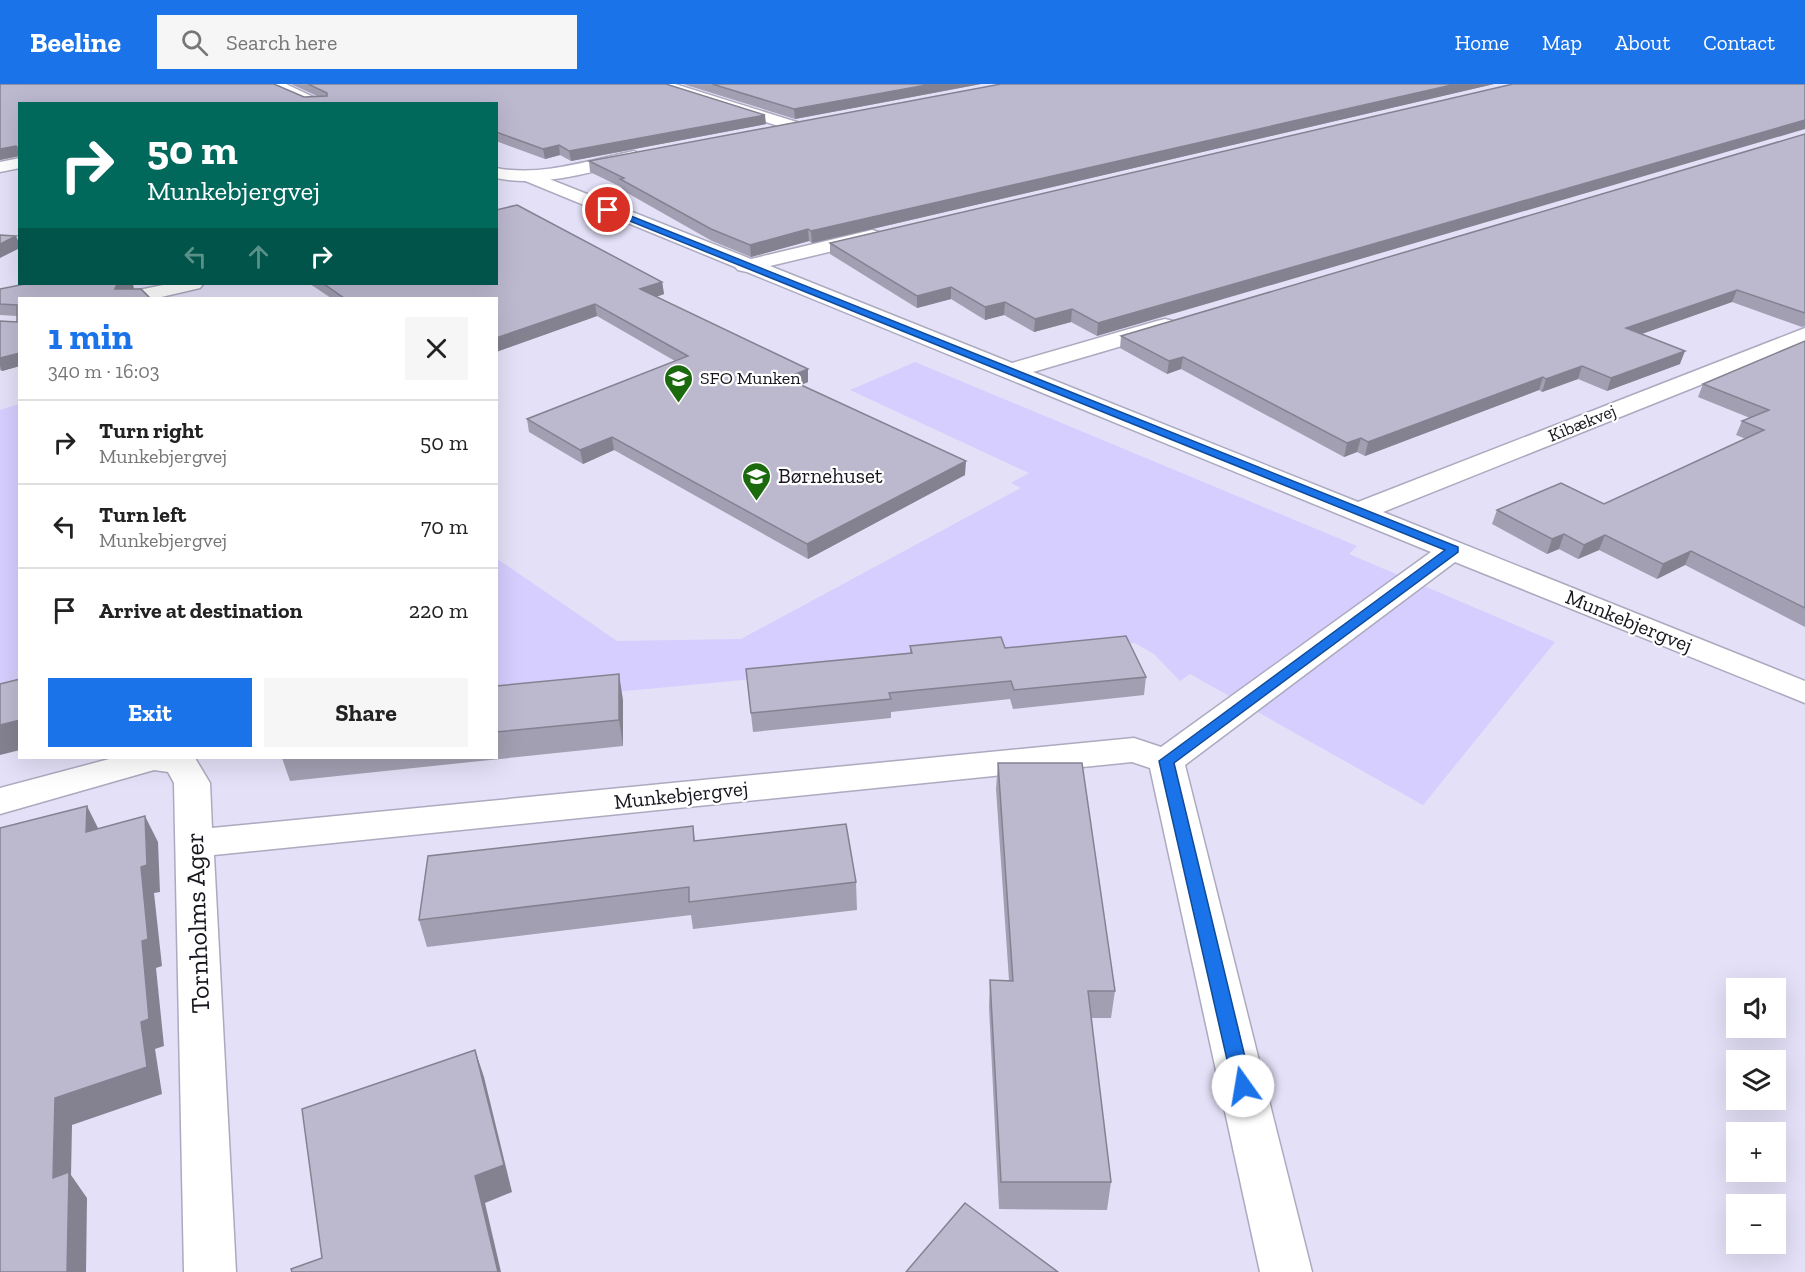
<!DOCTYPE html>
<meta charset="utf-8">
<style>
body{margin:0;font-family:"Zilla Slab",serif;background:#f6f6f6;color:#222;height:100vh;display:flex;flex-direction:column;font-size:22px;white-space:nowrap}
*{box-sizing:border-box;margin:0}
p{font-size:20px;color:#767676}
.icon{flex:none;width:33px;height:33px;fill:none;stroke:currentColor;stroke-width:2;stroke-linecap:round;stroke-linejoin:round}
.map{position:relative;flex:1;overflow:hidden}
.details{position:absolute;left:18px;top:213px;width:480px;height:462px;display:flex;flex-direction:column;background:#fff;border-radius:0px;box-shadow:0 6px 24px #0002}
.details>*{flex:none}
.top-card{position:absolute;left:18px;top:18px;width:480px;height:183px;border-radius:0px;box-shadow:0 6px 24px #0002;background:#00695c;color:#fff;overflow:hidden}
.fabs{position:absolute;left:1726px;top:894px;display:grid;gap:12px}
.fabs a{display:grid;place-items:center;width:60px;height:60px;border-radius:0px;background:#fff;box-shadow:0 6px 24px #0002;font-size:30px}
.pin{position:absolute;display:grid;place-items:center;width:51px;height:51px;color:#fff;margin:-26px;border:3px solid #fff;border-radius:50%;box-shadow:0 2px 6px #0007}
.me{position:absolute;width:66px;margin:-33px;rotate:347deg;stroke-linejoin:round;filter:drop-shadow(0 0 4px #0008)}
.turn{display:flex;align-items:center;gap:21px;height:126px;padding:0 30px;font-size:27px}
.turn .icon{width:78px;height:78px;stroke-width:2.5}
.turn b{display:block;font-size:42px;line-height:51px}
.lanes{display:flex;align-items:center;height:57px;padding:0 30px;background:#0003;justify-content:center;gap:30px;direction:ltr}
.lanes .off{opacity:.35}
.round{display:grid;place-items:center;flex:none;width:63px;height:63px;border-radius:0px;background:#f6f6f6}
.head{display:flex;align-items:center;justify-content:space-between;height:102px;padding:0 30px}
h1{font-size:36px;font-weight:700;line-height:45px;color:#1a73e8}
.primary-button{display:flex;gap:12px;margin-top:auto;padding:12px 30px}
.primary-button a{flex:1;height:69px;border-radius:0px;background:#1a73e8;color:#fff;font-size:24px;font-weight:700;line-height:69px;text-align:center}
.primary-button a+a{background:#f6f6f6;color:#222}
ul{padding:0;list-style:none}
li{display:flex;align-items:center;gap:18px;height:84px;padding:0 30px;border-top:2px solid #e0e0e0}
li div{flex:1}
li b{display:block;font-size:22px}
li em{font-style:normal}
header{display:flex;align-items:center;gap:36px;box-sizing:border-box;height:84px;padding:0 30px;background:#1a73e8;color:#fff}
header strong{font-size:28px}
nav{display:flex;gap:33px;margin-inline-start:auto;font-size:21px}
.search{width:420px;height:54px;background:#f6f6f6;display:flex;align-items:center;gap:15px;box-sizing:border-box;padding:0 21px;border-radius:0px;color:#767676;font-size:22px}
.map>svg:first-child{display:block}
</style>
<header>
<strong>Beeline</strong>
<div class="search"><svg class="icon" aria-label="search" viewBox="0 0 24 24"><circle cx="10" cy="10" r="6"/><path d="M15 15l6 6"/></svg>Search here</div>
<nav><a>Home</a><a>Map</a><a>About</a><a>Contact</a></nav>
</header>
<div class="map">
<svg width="1805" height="1188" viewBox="0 0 1805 1188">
<rect width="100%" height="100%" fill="#e3e0f7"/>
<g fill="#d5cefe">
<path d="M 915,278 L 1357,462 L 1349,470 L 1555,558 L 1423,721 L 1190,590 L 1180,597 L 1154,570 L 1135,559 L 497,619 L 496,474 L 617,557 L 741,555 L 1021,404 L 1011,399 L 1029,389 L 850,306 Z"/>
<path d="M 19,320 L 19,597 L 0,602 L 0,326 Z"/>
</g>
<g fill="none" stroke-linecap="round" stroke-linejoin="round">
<defs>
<g id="street">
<path d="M 653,0 L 675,0 L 800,39 L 802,42 L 800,45 L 788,45 L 655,3 Z"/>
<path d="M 20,74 L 20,84 L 0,88 L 0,78 Z"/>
<path d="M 529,87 L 751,175 L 872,146 L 879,148 L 882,152 L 879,156 L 770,182 L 1012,279 L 1157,237 L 1165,235 L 1173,237 L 1176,242 L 1173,247 L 1033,288 L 1358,418 L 1805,244 L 1805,259 L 1383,428 L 1805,597 L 1805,619 L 1455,478 L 1185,681 L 1312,1188 L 1260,1188 L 1150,684 L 1132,678 L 214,771 L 236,1188 L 184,1188 L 174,699 L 168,688 L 154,686 L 0,730 L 0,704 L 113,674 L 195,674 L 210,699 L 212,744 L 1134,654 L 1161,663 L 1431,468 L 747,188 L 738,186 L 735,183 L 523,96 L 520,92 L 523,88 Z"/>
<path d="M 168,200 L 203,200 L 200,204 L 157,214 L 121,214 L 124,209 Z"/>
</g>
<g id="secondary">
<path d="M 266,0 L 286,0 L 328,20 L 307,20 L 268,3 Z"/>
<path d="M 634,67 L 642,72 L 640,76 C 595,87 542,104 496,94 L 496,84 C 541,93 590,76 634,67 Z"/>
</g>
</defs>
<use href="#street" stroke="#acaabf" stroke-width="3"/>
<use href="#secondary" stroke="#acaabf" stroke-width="3"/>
<use href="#street" fill="#fff" fill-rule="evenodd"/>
<use href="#secondary" fill="#fff" fill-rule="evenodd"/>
</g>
<g fill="#a29fb2">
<path d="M 0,0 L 304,13 L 317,12 L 291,0 L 666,0 L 766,40 L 571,77 L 560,71 L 545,75 L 496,57 L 496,20 L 20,20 L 20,75 L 18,72 L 0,76 Z"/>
<path d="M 683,0 L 981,0 L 795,35 Z"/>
<path d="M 1001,0 L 1494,0 L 812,159 L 809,157 L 751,173 L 712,157 L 622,106 L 621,103 L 590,88 L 589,77 Z"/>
<path d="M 1513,0 L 1097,252 L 1071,238 L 1034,248 L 1004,231 L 985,236 L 951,215 L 917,224 L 830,170 L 830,159 Z"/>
<path d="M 1805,50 L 1805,242 L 1802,243 L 1732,218 L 1641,250 L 1680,280 L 1607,307 L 1578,295 L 1542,308 L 1539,306 L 1365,372 L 1357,368 L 1344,373 L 1181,285 L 1167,290 L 1120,264 L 1121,252 Z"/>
<path d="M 662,198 L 664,210 L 656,213 L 808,298 L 801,301 L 965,391 L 808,475 L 614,366 L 583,380 L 529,348 L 527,335 L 675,277 L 597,232 L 496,268 L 496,214 L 331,214 L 310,200 L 496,200 Z"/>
<path d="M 0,205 L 20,214 L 20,282 L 2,287 L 0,286 L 0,237 L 17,238 L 17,232 L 0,231 Z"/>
<path d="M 1805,257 L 1805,543 L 1685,481 L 1657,495 L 1599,466 L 1578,475 L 1559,465 L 1547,470 L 1492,440 L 1497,426 L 1604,420 L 1746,355 L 1736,351 L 1742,337 L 1750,334 L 1698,313 L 1703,300 Z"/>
<path d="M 910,562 L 1005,564 L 1146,593 L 1144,611 L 1013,625 L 1010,615 L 891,628 L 891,634 L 753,648 L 746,585 L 910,569 Z"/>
<path d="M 496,602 L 623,616 L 623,662 L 290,697 L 282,674 L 496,674 Z"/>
<path d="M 998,679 L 1115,907 L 1111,934 L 1091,934 L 1111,1098 L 1107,1126 L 999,1125 L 989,923 L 990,896 L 1009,896 L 996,705 Z"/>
<path d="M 693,742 L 695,757 L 856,798 L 857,826 L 693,845 L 691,831 L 427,863 L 419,836 Z"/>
</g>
<g fill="#848291">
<path d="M 932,0 L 981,0 L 795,35 L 794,25 Z"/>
<path d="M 1456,0 L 1494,0 L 812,159 L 811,147 Z"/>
<path d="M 765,31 L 766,40 L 571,77 L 569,67 Z"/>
<path d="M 1805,36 L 1805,45 L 1097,252 L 1098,239 Z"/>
<path d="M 559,61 L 560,71 L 545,75 L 543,65 Z"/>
<path d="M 16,62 L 20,72 L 0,76 L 0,65 Z"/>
<path d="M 808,145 L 809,157 L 751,173 L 750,161 Z"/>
<path d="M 16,152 L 20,161 L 20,164 L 0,174 L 0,160 Z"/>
<path d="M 662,198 L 664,210 L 642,218 L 640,205 Z"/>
<path d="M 117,200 L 133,200 L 134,205 L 115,205 Z"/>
<path d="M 951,203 L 951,215 L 917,224 L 917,212 Z"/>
<path d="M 1737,206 L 1732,218 L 1622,257 L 1626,244 Z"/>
<path d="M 1005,218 L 1004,231 L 985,236 L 985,223 Z"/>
<path d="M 595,220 L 597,232 L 496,268 L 496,254 Z"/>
<path d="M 1072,225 L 1071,238 L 1034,248 L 1035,235 Z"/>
<path d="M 1685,267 L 1680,280 L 1607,307 L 1611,294 Z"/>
<path d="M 20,269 L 20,282 L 2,287 L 0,282 L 0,274 Z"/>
<path d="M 1183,273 L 1181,285 L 1167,290 L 1169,277 Z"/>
<path d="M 1582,282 L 1578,295 L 1542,308 L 1546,295 Z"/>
<path d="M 808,285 L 808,298 L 787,307 L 786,294 Z"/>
<path d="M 1543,293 L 1539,306 L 1365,372 L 1368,358 Z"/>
<path d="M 612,353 L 614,366 L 583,380 L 580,366 Z"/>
<path d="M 1361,354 L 1357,368 L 1344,373 L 1347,359 Z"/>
<path d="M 966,377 L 965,391 L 808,475 L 807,460 Z"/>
<path d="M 1564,450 L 1559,465 L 1547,470 L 1552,455 Z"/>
<path d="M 1605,451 L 1599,466 L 1578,475 L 1584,461 Z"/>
<path d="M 1691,467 L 1685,481 L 1657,495 L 1663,480 Z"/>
<path d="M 619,590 L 623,616 L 623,662 L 619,636 Z"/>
<path d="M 20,636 L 20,666 L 0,671 L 0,641 Z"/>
<path d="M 87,722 L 100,748 L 86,748 Z"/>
<path d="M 145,732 L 158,758 L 160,808 L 154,809 L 162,882 L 156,884 L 164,962 L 155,965 L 162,1010 L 72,1041 L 71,1091 L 87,1114 L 86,1188 L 67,1188 L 53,1094 L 55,1014 L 141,938 L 142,857 L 141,783 Z"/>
<path d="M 475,966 L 484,993 L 512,1108 L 485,1119 L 501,1188 L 498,1188 L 475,1092 Z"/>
</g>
<g fill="#bcb9cf" stroke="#848291" stroke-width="1.5">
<path d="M 0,0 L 274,0 L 304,13 L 327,12 L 327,9 L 308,0 L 666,0 L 765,31 L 569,67 L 559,61 L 543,65 L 496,48 L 496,20 L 20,20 L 20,72 L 18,71 L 18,64 L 16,62 L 0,65 Z"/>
<path d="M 712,0 L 932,0 L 794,25 Z"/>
<path d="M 1001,0 L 1456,0 L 811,147 L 808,145 L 750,161 L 711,145 L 620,95 L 624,94 L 589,77 Z"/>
<path d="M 1513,0 L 1805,0 L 1805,36 L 1098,239 L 1072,225 L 1035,235 L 1005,218 L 985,223 L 951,203 L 917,212 L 830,159 Z"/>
<path d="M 1805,50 L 1805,229 L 1737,206 L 1626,244 L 1685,267 L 1611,294 L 1582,282 L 1546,295 L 1543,293 L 1368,358 L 1361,354 L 1347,359 L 1183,273 L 1169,277 L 1121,252 Z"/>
<path d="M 517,121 L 662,198 L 640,205 L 808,285 L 786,294 L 966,377 L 807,460 L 612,353 L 580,366 L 527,335 L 688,272 L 595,220 L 496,254 L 496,214 L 344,214 L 324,200 L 496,200 L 496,126 Z"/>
<path d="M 0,151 L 16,152 L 0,160 Z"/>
<path d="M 25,200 L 117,200 L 115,205 L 141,205 L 150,214 L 20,214 L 20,269 L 0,274 L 0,237 L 17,238 L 17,221 L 0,220 L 0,205 Z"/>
<path d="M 1805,257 L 1805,524 L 1691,467 L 1663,480 L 1605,451 L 1584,461 L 1564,450 L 1552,455 L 1497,426 L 1561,399 L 1604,420 L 1764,346 L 1742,337 L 1769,326 L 1703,300 Z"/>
<path d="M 1126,552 L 1146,593 L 1014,606 L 1011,597 L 889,609 L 891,615 L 751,629 L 746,585 L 912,569 L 910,562 L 1001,553 L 1005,564 Z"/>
<path d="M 619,590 L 619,636 L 496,648 L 496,602 Z"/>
<path d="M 20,595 L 20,636 L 0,641 L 0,600 Z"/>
<path d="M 998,679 L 1082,679 L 1115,907 L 1088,907 L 1111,1098 L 1001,1098 L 990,896 L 1013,897 Z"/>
<path d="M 87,722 L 86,748 L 145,732 L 147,781 L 141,783 L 148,855 L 142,857 L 149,935 L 141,938 L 147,983 L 55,1014 L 53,1094 L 69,1088 L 67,1188 L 0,1188 L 0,744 Z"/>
<path d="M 846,740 L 856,798 L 689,818 L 689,803 L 419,836 L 428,772 L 693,742 L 694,757 Z"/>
<path d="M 475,966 L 504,1081 L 475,1092 L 498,1188 L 292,1188 L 291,1185 L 322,1174 L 302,1025 Z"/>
<path d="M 965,1119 L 1058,1188 L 906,1188 Z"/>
</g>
<path fill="#1a73e8" stroke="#114b97" stroke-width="1.5" d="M 605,124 L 611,124 L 1458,463 L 1458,468 L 1174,679 L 1252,1002 L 1249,1008 L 1243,1010 L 1236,1008 L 1233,1002 L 1159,677 L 1445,466 L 605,127 Z"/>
<defs>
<symbol id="school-pin" viewBox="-11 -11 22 30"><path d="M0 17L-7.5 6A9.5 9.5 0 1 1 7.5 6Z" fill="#1b6b0e" stroke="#fff"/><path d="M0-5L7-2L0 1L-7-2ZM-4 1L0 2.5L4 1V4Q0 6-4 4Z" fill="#fff"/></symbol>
</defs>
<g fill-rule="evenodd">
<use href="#school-pin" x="662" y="278" width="33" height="45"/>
<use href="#school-pin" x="740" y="376" width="33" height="45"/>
</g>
<g text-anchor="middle" stroke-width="4.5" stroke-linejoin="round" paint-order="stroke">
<g font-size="18" fill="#17161e" stroke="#fff" text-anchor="start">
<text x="700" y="300">SFO Munken</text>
</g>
<g font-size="18" fill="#17161e" stroke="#fff">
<text transform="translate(1582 339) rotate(-22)" y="6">Kibækvej</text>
</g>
<g font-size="21" fill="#17161e" stroke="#fff" text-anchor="start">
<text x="778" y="399">Børnehuset</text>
</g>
<g font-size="21" fill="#17161e" stroke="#fff">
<text transform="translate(1629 537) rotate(22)" y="7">Munkebjergvej</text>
<text transform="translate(681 711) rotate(-6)" y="7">Munkebjergvej</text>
</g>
<g font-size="26" fill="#17161e" stroke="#fff">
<text transform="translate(197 839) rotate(-92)" y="9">Tornholms Ager</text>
</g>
</g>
</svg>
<div class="fabs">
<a><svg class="icon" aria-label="sound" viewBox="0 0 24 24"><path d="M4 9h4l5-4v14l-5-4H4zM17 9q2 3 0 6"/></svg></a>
<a><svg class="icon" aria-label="layers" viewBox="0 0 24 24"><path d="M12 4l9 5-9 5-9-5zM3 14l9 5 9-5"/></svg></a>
<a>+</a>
<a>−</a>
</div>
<div class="pin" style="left:608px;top:126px;background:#d93025"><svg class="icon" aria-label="arrive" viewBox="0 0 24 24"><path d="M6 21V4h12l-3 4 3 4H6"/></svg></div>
<svg class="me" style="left:1243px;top:1002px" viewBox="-20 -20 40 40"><circle r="19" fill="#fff"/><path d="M0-13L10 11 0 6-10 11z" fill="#1a73e8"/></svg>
<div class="top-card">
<div class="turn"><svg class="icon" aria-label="right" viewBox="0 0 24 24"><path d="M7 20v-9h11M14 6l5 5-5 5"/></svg><div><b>50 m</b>Munkebjergvej</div></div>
<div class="lanes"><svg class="icon off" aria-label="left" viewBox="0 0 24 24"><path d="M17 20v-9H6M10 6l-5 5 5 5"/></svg><svg class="icon off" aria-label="ahead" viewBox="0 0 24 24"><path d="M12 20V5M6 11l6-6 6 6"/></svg><svg class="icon" aria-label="right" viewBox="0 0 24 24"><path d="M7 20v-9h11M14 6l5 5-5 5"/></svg></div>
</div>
<section class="details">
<div class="head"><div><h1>1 min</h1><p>340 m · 16:03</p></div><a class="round"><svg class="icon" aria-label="close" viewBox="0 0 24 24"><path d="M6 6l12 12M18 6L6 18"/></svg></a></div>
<ul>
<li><svg class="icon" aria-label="right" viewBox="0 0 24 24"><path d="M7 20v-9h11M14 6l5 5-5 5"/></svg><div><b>Turn right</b><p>Munkebjergvej</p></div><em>50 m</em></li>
<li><svg class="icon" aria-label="left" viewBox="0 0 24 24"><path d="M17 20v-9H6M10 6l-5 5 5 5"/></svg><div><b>Turn left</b><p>Munkebjergvej</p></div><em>70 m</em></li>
<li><svg class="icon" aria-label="arrive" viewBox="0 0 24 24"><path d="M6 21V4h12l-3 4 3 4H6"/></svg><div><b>Arrive at destination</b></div><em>220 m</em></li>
</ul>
<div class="primary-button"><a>Exit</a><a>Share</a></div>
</section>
</div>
